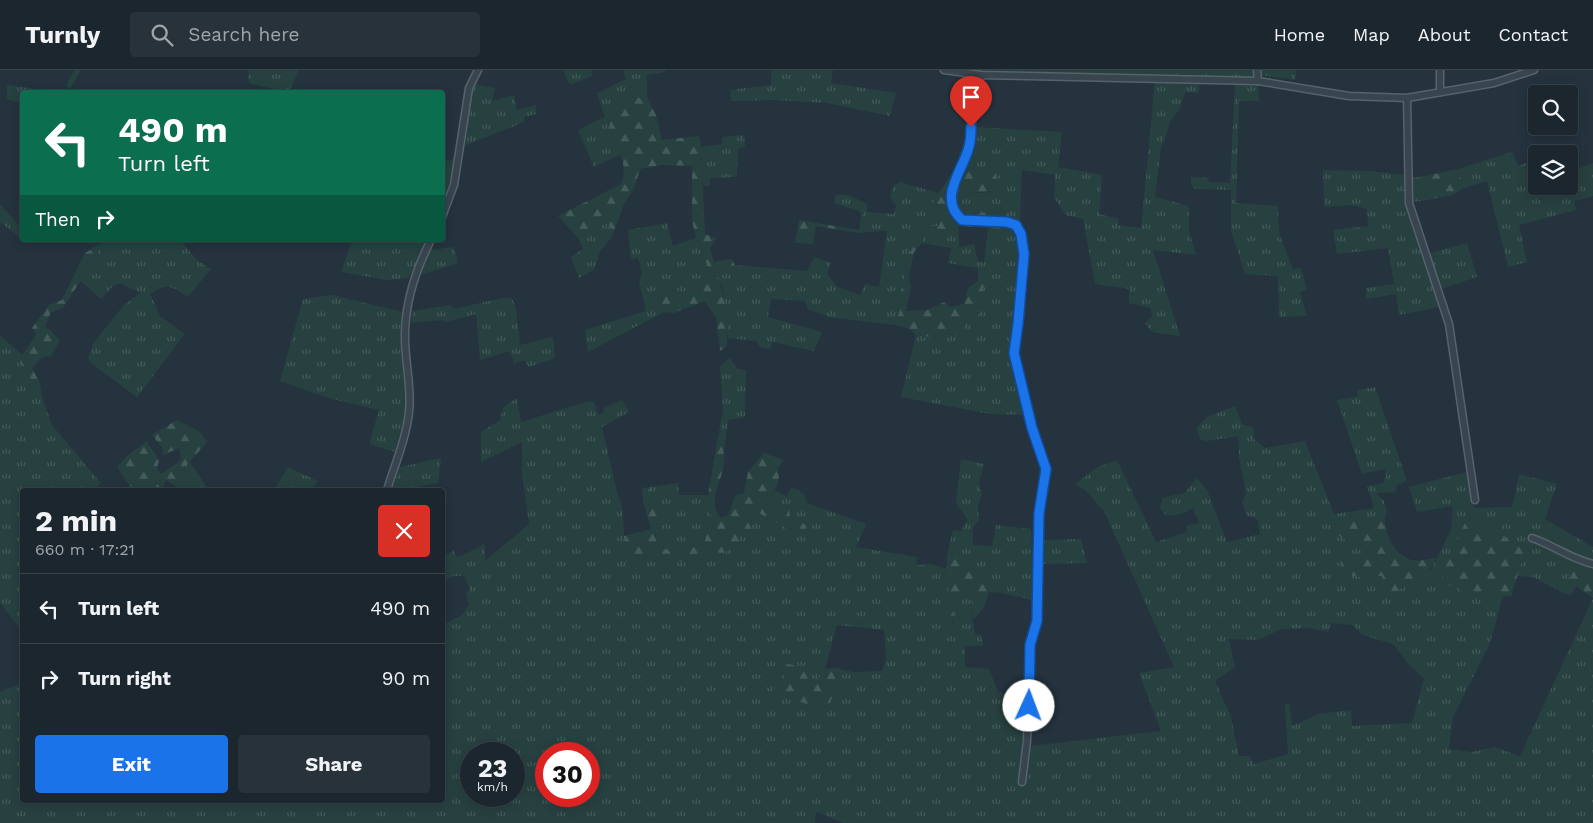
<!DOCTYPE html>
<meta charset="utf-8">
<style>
body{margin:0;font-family:"Work Sans",sans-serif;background:#28323a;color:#f1f3f6;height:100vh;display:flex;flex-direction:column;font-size:19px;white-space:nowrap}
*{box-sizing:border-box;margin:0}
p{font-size:16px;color:#a0a5aa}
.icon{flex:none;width:28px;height:28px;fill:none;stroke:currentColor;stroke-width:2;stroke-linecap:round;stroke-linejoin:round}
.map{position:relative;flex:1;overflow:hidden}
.details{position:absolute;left:20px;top:418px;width:425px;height:315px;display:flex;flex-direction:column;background:#1b262e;border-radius:5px;box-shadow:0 2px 12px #0003,0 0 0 1px #39434a}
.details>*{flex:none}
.hud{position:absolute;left:20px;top:20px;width:425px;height:152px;border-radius:5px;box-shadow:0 2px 12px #0003,0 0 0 1px #39434a;background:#0b6e4f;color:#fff;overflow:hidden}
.buttons{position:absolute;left:1528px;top:15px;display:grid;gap:10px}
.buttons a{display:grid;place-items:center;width:50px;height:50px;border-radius:5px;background:#1b262e;box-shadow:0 2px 12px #0003,0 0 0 1px #39434a;font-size:25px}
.speed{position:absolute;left:460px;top:672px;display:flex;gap:10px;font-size:25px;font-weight:700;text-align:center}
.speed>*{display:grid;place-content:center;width:65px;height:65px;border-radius:50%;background:#1b262e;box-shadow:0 2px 12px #0003,0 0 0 1px #39434a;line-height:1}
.speed small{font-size:12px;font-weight:400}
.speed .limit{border:8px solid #d22;background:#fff;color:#111}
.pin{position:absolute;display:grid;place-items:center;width:42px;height:42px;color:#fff;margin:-51px -21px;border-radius:50% 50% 50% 0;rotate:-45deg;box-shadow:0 0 5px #0007}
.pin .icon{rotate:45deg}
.me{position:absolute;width:55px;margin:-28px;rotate:2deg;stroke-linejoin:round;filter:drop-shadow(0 0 4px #0008)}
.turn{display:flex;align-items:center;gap:18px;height:105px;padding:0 15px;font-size:22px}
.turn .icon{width:65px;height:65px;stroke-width:2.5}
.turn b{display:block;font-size:35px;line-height:42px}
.then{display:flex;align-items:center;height:48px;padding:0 15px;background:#0003;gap:10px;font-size:19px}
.round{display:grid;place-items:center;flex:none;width:52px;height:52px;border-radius:5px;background:#28323a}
.summary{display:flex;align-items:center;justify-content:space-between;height:85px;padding:0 15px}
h1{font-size:30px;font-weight:700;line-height:38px}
.button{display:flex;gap:10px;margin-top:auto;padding:10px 15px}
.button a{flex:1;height:58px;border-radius:5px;background:#1a73e8;color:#fff;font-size:20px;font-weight:700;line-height:58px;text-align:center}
.button a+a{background:#28323a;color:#f1f3f6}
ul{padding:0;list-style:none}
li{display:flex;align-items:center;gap:15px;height:70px;padding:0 15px;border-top:1px solid #39434a}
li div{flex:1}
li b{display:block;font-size:19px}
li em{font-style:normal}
header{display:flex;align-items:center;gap:30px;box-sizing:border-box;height:70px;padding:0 25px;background:#1b262e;border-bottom:1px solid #39434a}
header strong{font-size:24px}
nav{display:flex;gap:28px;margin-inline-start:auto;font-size:18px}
.search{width:350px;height:45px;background:#28323a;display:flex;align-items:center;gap:12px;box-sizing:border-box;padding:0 18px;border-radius:5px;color:#a0a5aa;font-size:19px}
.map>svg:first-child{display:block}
</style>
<header>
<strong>Turnly</strong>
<div class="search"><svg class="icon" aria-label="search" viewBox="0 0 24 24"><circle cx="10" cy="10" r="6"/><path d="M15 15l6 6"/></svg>Search here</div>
<nav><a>Home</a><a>Map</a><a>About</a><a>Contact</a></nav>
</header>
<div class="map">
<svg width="1593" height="753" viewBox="0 0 1593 753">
<defs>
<pattern id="grass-tufts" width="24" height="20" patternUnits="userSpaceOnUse" patternTransform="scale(1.25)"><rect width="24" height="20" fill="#274140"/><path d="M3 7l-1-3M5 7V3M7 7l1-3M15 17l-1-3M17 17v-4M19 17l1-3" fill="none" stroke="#445b5a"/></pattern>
<pattern id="forest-firs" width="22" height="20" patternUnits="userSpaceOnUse" patternTransform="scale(1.25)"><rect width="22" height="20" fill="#274140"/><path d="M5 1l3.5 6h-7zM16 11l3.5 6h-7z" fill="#445b5a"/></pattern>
</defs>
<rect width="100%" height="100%" fill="#24333e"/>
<g fill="url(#grass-tufts)" fill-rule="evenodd">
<path d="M 248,0 L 299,0 L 289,22 L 285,22 L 249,13 Z"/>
<path d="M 563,0 L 591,0 L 592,6 L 570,15 Z"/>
<path d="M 623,0 L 665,0 L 665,2 L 647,5 L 647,27 L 633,28 L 608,53 L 621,84 L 594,97 L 578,60 L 605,47 L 597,23 L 626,9 Z"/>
<path d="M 771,0 L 833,0 L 831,13 L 896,23 L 890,46 L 827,33 L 773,30 L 731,31 L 730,20 L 771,15 Z"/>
<path d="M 971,0 L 1254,0 L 1255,8 Z"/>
<path d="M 1261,0 L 1296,0 L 1295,10 L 1261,5 Z"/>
<path d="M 1155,11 L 1199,13 L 1199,23 L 1185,22 L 1180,39 L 1171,50 L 1161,78 L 1155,127 L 1189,136 L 1189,161 L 1196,185 L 1153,180 L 1180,266 L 1152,262 L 1145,253 L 1152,247 L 1151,238 L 1129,233 L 1129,219 L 1095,214 L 1083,149 L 1065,145 L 1054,127 L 1055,105 L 1022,100 L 1020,150 L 1002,143 L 967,142 L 961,132 L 963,124 L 993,122 L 993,103 L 967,97 L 975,80 L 977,57 L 1062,62 L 1058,97 L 1102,105 L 1099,144 L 1119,149 L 1118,155 L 1141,158 Z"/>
<path d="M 475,14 L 495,18 L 492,31 L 514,25 L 517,40 L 536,35 L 536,44 L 524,47 L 524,52 L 464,76 L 469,28 Z"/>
<path d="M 1235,14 L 1258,15 L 1259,31 L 1239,31 L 1236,133 L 1278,136 L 1279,163 L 1293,199 L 1301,198 L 1307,220 L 1300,222 L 1307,246 L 1279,247 L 1278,206 L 1245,204 L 1231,161 L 1231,120 L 1195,119 L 1191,115 L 1191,107 L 1208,108 L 1209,112 L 1230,113 Z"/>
<path d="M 7,15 L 61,22 L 22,22 L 22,34 L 7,29 Z"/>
<path d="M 744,65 L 745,77 L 738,78 L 737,107 L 710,108 L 710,116 L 703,116 L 701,77 L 722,74 L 722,67 Z"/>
<path d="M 1512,82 L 1518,96 L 1536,89 L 1536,116 L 1569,116 L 1569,102 L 1593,93 L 1593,126 L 1574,131 L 1576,140 L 1519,155 L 1527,192 L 1508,197 L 1487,111 L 1464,118 L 1458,99 Z"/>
<path d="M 454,89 L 452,113 L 442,140 L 442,92 Z"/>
<path d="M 1323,100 L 1371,101 L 1405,105 L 1407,136 L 1411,154 L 1440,237 L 1399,245 L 1396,224 L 1366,229 L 1366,218 L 1394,214 L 1388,178 L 1337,184 L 1333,160 L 1368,156 L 1367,139 L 1351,135 L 1324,137 Z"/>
<path d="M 1425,106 L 1427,130 L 1413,132 L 1412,108 Z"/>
<path d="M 900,112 L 939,123 L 934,131 L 933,138 L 940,139 L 941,146 L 937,156 L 912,160 L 908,169 L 910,182 L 901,221 L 902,233 L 895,255 L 829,247 L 808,239 L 805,231 L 771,229 L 768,247 L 822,262 L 814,281 L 772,272 L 770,279 L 760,277 L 756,271 L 728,268 L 723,218 L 715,201 L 735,195 L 807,201 L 814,187 L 831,193 L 827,204 L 837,217 L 860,225 L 865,214 L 879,217 L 887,161 L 859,160 L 862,142 L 834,133 L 836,125 L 849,125 L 867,134 L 867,142 L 894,144 L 896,136 L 890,127 L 893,116 Z"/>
<path d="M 0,134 L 22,159 L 22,169 L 0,152 Z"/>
<path d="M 606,152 L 611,158 L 612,167 L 600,181 L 594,200 L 579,208 L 571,187 L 583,179 L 578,168 Z"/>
<path d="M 667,153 L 673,176 L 696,168 L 704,183 L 710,209 L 692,226 L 674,221 L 657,228 L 664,242 L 588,282 L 585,260 L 646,241 L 639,213 L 642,202 L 638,188 L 631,189 L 628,160 Z"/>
<path d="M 993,155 L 1012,156 L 1017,162 L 1020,193 L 1011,281 L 1026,345 L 990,344 L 901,327 L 916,265 L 940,268 L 945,263 L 972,269 L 963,258 L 984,214 L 978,211 L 978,198 L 948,193 L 951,178 L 922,173 L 923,165 L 950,163 L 959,156 L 959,177 L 974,174 L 978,191 L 984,193 L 988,158 Z"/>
<path d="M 109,170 L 147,173 L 151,170 L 180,170 L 198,191 L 211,199 L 188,227 C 171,216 168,212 150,224 L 160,246 L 185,264 L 137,327 L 92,294 L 88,288 L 93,274 L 123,236 L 140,223 L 121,213 L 114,215 L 101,229 L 80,210 L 95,188 L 103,172 Z"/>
<path d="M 352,170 L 427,170 L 409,208 L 387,210 L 341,202 Z"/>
<path d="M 1467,173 L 1477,207 L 1441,219 L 1430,183 Z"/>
<path d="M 454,177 L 458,193 L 421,205 L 421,197 L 429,180 Z"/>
<path d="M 332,225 L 403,242 L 402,281 L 407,316 L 405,347 L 395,382 L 369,374 L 379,340 L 328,328 L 280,311 L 303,229 Z"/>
<path d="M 502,228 L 512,228 L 516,239 L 520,275 L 553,267 L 555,288 L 529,297 L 524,290 L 514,294 L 510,281 L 480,290 L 476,244 L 446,252 L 442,250 L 411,253 L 412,241 L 450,235 L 454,239 Z"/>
<path d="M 0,265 L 22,285 L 20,293 L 42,327 L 52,355 L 101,413 L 95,420 L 22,420 L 22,561 L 0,533 Z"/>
<path d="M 730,288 L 737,299 L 746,300 L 745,347 L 728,350 L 724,381 L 718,367 L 723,341 L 720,296 Z"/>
<path d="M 1375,317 L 1407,411 L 1397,415 L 1395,422 L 1376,423 L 1384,431 L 1387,442 L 1385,447 C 1364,451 1352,445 1331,455 L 1372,470 L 1374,482 L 1362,495 L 1359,507 L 1431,500 L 1451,460 L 1453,436 L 1417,442 L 1409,417 L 1466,402 L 1474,438 L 1512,437 L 1519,404 L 1557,414 L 1545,449 L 1593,477 L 1593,490 L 1577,487 L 1555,472 L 1555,461 L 1542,470 L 1577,493 L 1569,507 L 1576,516 L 1570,526 L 1533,507 L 1517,506 L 1527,476 L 1489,460 L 1455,515 L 1466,525 L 1503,526 L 1490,573 L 1453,647 L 1449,679 L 1472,682 L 1494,677 L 1520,686 L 1593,528 L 1593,753 L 844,753 L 816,742 L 815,753 L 0,753 L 0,622 L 22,612 L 22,730 L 442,730 L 443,555 L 462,545 L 469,535 L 466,523 L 470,520 L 464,506 L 454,506 L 443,511 L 443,485 L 454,481 L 457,488 L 485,474 L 485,491 L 529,454 L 522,404 L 522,372 L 481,392 L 481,362 L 500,350 C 502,338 505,333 517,329 L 521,352 L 589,331 L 594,332 L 598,345 L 603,343 L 604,338 L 622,330 L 629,342 L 602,357 L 618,426 L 622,435 L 626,492 L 655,488 L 700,493 L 705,480 L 721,483 L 734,478 C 741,465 744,451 752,439 L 797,464 L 806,455 C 791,448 765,442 761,424 L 770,425 L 775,421 L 786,426 L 792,417 L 804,424 L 807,433 L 866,454 L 856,477 L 917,487 L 916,495 L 932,494 L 946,499 L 945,511 L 950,523 L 952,558 L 955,536 L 961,531 L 963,518 L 973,519 L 971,538 L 975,564 L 981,565 L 983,576 L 965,576 L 965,597 L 989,599 L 998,622 L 1024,625 L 1024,636 L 1014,640 L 1016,653 L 1024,656 L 1019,714 L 1025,714 L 1030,676 L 1161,661 L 1139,603 L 1174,597 L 1104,441 L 1085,420 L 1075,414 L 1098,397 L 1117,390 L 1156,472 L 1187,462 L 1186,456 L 1199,453 L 1193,438 L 1182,444 L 1166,446 L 1160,438 L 1162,428 L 1184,423 L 1197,408 L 1207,420 L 1227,472 L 1260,464 L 1257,449 L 1246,445 L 1242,432 L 1246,424 L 1239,387 L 1238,366 L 1207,371 L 1201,370 L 1196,358 L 1207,347 L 1235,336 L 1242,354 L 1254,358 L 1254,369 L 1265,378 L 1305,371 L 1334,444 L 1374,438 L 1367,416 L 1383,413 L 1386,406 L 1385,399 L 1362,404 L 1337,330 L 1358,326 L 1357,320 ZM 1331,553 L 1353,555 L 1362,565 L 1393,574 L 1411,597 L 1424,608 L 1412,653 L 1352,656 L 1351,640 L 1318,644 L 1292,656 L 1289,633 L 1285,634 L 1288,684 L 1254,694 L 1249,686 L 1239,686 L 1231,647 L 1215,611 L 1235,597 L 1229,569 L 1258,570 L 1282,559 L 1308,558 L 1328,562 ZM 837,555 L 884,560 L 886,588 L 882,601 L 853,602 L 836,598 L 837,615 L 771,622 L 783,611 L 817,611 L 825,599 ZM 471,684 L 514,684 L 514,726 L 471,726 ZM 546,684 L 589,684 L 589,726 L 546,726 Z"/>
<path d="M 441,388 L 438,413 L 413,418 L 413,420 L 392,420 L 400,397 Z"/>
<path d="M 961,389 L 984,394 L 979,413 L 982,424 L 978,436 L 979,450 L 973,457 L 973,475 L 992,476 L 996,455 L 1031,459 L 1034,510 L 1019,527 L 1002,523 L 1004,516 C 994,512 985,514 974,512 L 954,483 L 947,486 L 953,460 L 961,461 L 968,450 L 956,433 Z"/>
<path d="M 190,392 L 209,420 L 177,418 L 193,411 L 187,395 Z"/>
<path d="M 288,397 L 318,411 L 312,420 L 274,420 Z"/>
<path d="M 678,413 L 679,425 L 708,425 L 711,448 L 704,474 L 684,480 L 657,479 L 655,464 L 660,444 L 650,417 Z"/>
<path d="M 1081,469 L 1087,493 L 1042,494 L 1041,470 Z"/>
</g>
<g fill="url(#forest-firs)">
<path d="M 74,0 L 81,0 L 70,19 L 66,16 Z"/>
<path d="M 647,27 L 656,45 L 662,70 L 699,66 L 701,77 L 705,164 L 717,168 L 710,178 L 714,192 L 732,189 L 735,195 L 716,202 C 725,224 730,253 726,277 L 720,281 L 716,248 L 705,231 L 674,243 L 664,242 L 657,228 L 674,221 L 692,226 L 710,209 L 704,183 L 696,168 L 692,151 L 692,96 L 661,95 L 640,99 L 634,118 L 624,134 L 612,167 L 611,158 L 606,152 L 578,168 L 558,146 L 621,114 C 632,86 606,69 609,44 L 633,28 Z"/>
<path d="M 968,62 C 967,86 954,98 949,118 C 946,130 951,151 965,154 C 974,156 984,154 993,155 L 988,158 L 959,156 L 950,163 L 923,165 L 922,173 L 914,182 L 909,206 L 911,217 L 906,241 L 927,240 L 944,232 L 951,237 L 964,234 L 968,218 L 978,211 L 984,214 L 980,245 L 965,251 L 963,258 L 973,269 L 945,263 L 940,268 L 916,265 L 908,258 L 895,255 L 902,233 L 901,221 L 910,182 L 908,169 L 912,160 L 937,156 L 941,146 L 940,139 L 933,138 L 934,131 L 954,100 Z"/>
<path d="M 967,97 L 994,103 L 999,116 L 993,121 L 963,124 L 961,132 L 967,142 L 1002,143 L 1020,150 L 968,149 C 945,136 956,114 967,97 Z"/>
<path d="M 1458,99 L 1464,118 L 1452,125 L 1427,130 L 1425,106 Z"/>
<path d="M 799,150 L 859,160 L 887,161 L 857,163 L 816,156 L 813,174 L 795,173 Z"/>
<path d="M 103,172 L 95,188 L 63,238 L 51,242 L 45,256 L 60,270 L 51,286 L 42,287 L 32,298 L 40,313 L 42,327 L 20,293 L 22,285 L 36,265 L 32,258 L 49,235 L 62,230 L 85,183 Z"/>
<path d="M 177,350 L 199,361 L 207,372 L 187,395 L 193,411 L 177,418 L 166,410 L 162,420 L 133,420 L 117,397 L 129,384 L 147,371 L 159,391 L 157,398 L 161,404 L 181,390 L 179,378 L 163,385 L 162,377 L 152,365 Z"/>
<path d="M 718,367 C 722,375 725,382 724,391 C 724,410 705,430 721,448 L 728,445 L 735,426 L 744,423 L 748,402 L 764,383 L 784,390 L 778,398 C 780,409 779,417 770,425 L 761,424 L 762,429 L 772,439 L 776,434 L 789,438 L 790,447 L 806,455 L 807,464 L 797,464 L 752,439 L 746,449 L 752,460 L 743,462 L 734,478 L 721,483 L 705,480 L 700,493 L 655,488 L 626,492 L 624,466 L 651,459 L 643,431 L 642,418 L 650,417 L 660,444 L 655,464 L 658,479 L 684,480 L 704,474 L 711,448 L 708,425 Z"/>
<path d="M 1362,447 L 1372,449 L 1385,447 C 1385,464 1393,483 1411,490 C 1418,492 1429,489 1436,488 C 1428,508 1412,514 1394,522 L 1384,517 L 1382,506 L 1359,507 L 1341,503 L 1342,492 L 1362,495 L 1374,482 L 1372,470 C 1351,473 1344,475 1331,455 L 1344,449 Z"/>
<path d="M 1478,450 L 1489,460 L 1527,476 L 1511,526 L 1466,525 L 1455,515 L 1445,516 L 1442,503 L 1465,453 Z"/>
<path d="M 1548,459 L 1555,461 L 1555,472 L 1542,470 Z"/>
<path d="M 954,483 L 977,492 L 974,512 C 985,514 994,512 1004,516 L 1002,523 L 989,522 L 984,537 L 974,549 L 971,538 L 973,519 L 963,519 L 961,531 L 955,536 L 951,558 L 945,559 L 950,523 L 945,511 L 947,486 Z"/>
<path d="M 1577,493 L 1593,496 L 1593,528 L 1576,516 L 1569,508 Z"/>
<path d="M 1034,510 L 1033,530 L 1019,527 Z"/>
<path d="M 786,594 L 802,596 L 809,610 L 817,611 L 825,599 L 836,598 L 837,615 L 830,633 L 813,636 L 771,622 L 783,611 Z"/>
<path d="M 1024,636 L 1024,656 L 1016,653 L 1014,640 Z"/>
</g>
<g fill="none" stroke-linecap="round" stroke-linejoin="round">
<defs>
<g id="minor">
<path d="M 944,0 L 981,5 L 1258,11 L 1349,26 L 1407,28 L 1494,13 L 1534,0"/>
<path d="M 1257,0 L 1258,11"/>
<path d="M 981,5 L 973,42 L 969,78 L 951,120 L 952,137 L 963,150 L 1007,152 L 1016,155 L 1021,164 L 1024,184 L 1018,254 L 1014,283 L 1032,358 L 1047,399 L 1039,443 L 1037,551 L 1030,575 L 1027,671 L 1022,712"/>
<path d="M 1440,22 L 1440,0"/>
<path d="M 1407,28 L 1409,133 L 1449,254 L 1475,430"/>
<path d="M 442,147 L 454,115 L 469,18 L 478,0"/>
<path d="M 387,420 C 395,394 406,369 409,342 C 412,315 404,289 405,262 C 406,229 416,199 431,170"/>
<path d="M 1532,468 C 1553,475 1571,489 1593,494"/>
</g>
</defs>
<use href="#minor" stroke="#56626c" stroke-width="9"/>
<use href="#minor" stroke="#38444e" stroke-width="6"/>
</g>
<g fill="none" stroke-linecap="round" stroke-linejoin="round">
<defs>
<path id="route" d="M 971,57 C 971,64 971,72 968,80 C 961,103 938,129 962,150 L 1007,152 L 1016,155 L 1021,164 L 1024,184 L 1018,254 L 1014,283 L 1032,358 L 1046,399 L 1039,443 L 1037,551 L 1030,575 L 1029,636"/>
</defs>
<use href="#route" stroke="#114b97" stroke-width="12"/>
<use href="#route" stroke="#1a73e8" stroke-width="9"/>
</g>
</svg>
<div class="buttons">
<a><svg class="icon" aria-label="search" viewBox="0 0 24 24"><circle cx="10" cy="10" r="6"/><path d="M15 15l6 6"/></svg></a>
<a><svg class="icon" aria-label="layers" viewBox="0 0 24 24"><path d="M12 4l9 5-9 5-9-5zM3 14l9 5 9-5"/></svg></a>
</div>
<div class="speed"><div>23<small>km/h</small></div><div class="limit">30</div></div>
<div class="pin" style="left:971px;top:57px;background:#d93025"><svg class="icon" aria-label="arrive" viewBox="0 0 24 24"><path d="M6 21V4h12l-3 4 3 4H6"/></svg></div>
<svg class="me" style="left:1029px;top:636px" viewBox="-20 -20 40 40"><circle r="19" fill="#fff"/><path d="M0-13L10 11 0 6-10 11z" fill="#1a73e8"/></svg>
<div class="hud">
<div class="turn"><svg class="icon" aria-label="left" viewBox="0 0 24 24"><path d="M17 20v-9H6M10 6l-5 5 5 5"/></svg><div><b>490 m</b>Turn left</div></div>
<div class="then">Then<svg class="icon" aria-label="right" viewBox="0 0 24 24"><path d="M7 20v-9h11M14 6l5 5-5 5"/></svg></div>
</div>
<section class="details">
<div class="summary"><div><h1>2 min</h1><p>660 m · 17:21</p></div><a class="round" style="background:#d93025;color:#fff"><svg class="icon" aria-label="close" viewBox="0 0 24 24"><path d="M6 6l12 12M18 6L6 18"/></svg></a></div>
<ul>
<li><svg class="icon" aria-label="left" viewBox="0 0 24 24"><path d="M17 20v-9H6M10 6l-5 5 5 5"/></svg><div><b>Turn left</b></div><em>490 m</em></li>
<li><svg class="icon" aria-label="right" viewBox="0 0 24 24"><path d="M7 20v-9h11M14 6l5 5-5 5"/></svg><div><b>Turn right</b></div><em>90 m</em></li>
</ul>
<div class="button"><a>Exit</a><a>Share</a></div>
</section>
</div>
